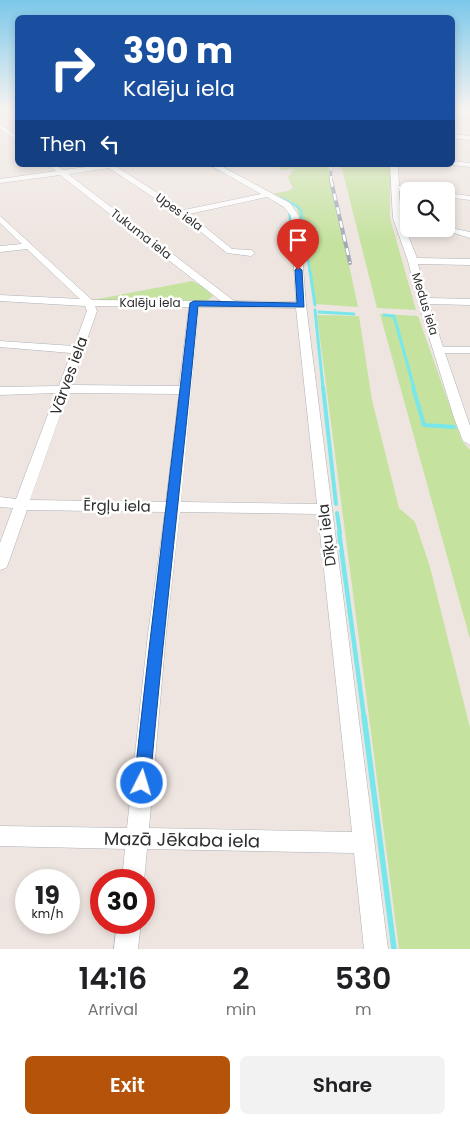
<!DOCTYPE html>
<meta charset="utf-8">
<style>
body{margin:0;font-family:Poppins,sans-serif;background:#f2f2f2;color:#202124;height:100vh;display:flex;flex-direction:column;font-size:19px;white-space:nowrap}
*{box-sizing:border-box;margin:0}
p{font-size:16px;color:#757577}
.icon{flex:none;width:28px;height:28px;fill:none;stroke:currentColor;stroke-width:2;stroke-linecap:round;stroke-linejoin:round}
.map{position:relative;height:949px;overflow:hidden}
.drawer{display:flex;flex-direction:column;background:#fff;flex:1}
.drawer>*{flex:none}
.top-card{position:absolute;left:15px;top:15px;width:440px;height:152px;border-radius:8px;box-shadow:0 2px 8px #0003;background:#1a4fa0;color:#fff;overflow:hidden}
.tools{position:absolute;left:400px;top:182px;display:grid;gap:10px}
.tools a{display:grid;place-items:center;width:55px;height:55px;border-radius:8px;background:#fff;box-shadow:0 2px 8px #0003;font-size:25px}
.speed{position:absolute;left:15px;top:869px;display:flex;gap:10px;font-size:25px;font-weight:700;text-align:center}
.speed>*{display:grid;place-content:center;width:65px;height:65px;border-radius:50%;background:#fff;box-shadow:0 2px 8px #0003;line-height:1}
.speed small{font-size:12px;font-weight:400}
.speed .limit{border:8px solid #d22;background:#fff;color:#111}
.pin{position:absolute;display:grid;place-items:center;width:42px;height:42px;color:#fff;margin:-51px -21px;border-radius:50% 50% 50% 0;rotate:-45deg;box-shadow:0 0 5px #0007}
.pin .icon{rotate:45deg}
.me{position:absolute;width:55px;margin:-28px;rotate:5deg;stroke-linejoin:round;filter:drop-shadow(0 0 4px #0008)}
.turn{display:flex;align-items:center;gap:18px;height:105px;padding:0 25px;font-size:22px}
.turn .icon{width:65px;height:65px;stroke-width:2.5}
.turn b{display:block;font-size:35px;line-height:42px}
.then{display:flex;align-items:center;height:48px;padding:0 25px;background:#0003;gap:10px;font-size:19px}
.eta{display:flex;justify-content:space-evenly;align-items:center;height:85px;text-align:center}
.eta b{font-size:30px;font-weight:600;line-height:35px}
.action{display:flex;gap:10px;margin-top:auto;padding:10px 25px}
.action a{flex:1;height:58px;border-radius:8px;background:#b45309;color:#fff;font-size:20px;font-weight:600;line-height:58px;text-align:center}
.action a+a{background:#f2f2f2;color:#202124}
.map>svg:first-child{display:block}
</style>
<div class="map">
<svg width="470" height="949" viewBox="0 0 470 949">
<rect width="100%" height="100%" fill="#eee5e0"/>
<g fill="#c5e29f">
<path d="M 279,165 L 328,165 L 358,307 L 316,304 L 297,208 L 271,194 L 288,191 L 293,188 L 288,177 L 294,169 L 280,170 Z"/>
<path d="M 341,165 L 390,165 L 390,218 L 416,310 L 377,308 Z"/>
<path d="M 192,281 L 204,287 L 213,296 L 208,300 L 197,301 L 95,301 L 93,300 Z"/>
<path d="M 380,314 L 418,316 L 462,441 L 470,450 L 470,639 Z"/>
<path d="M 317,315 L 359,316 L 372,400 L 399,508 L 415,522 L 430,567 L 470,728 L 470,949 L 399,949 Z"/>
</g>
<g fill="none" stroke-linecap="round" stroke-linejoin="round">
<g stroke="#77e7ec" stroke-width="2">
<path d="M 452,110 L 470,110"/>
<path d="M 210,165 L 223,172"/>
<path d="M 220,165 L 233,173"/>
</g>
<g stroke="#77e7ec" stroke-width="2.5">
<path d="M 281,198 L 297,206 L 301,211 L 310,273"/>
<path d="M 289,210 L 294,263"/>
</g>
<g stroke="#77e7ec" stroke-width="3">
<path d="M 310,271 L 315,305"/>
<path d="M 315,310 L 323,388"/>
<path d="M 319,312 L 354,314"/>
<path d="M 384,315 L 394,316 L 414,388"/>
</g>
<g stroke="#77e7ec" stroke-width="4">
<path d="M 323,387 L 336,504"/>
<path d="M 413,387 L 424,425 L 454,427"/>
<path d="M 337,513 L 340,533"/>
</g>
<path stroke="#77e7ec" stroke-width="4.5" d="M 339,532 L 364,717"/>
<path stroke="#77e7ec" stroke-width="5.5" d="M 364,716 L 394,949"/>
<defs>
<g id="minor">
<rect x="452" y="110" width="18" height="4"/>
<path d="M 0,124 L 18,136 L 18,141 L 0,129 Z"/>
<path d="M 452,134 L 470,136 L 470,140 L 452,138 Z"/>
<path d="M 452,161 L 470,163 L 470,167 L 452,165 Z"/>
<path d="M 48,165 L 56,165 L 63,170 L 102,165 L 122,165 L 117,167 L 184,210 L 261,194 L 210,165 L 219,165 L 290,203 L 299,216 L 306,305 L 388,949 L 364,949 L 354,853 L 147,849 L 144,881 L 122,880 L 125,849 L 0,846 L 0,826 L 127,828 L 148,634 L 165,512 L 27,510 L 8,564 L 6,568 L 0,570 L 0,543 L 13,508 L 0,507 L 0,497 L 16,499 L 56,393 L 0,395 L 0,387 L 59,386 L 71,353 L 0,347 L 0,341 L 74,346 L 87,311 L 85,306 L 0,301 L 0,295 L 80,299 L 27,249 L 0,252 L 0,246 L 22,244 L 0,223 L 0,216 L 92,300 L 221,301 L 60,175 L 0,183 L 0,179 L 56,171 ZM 109,168 L 180,215 L 227,253 L 251,256 L 255,253 L 251,250 L 232,249 L 189,214 L 267,197 L 284,207 L 291,216 L 296,302 L 234,301 L 68,174 ZM 95,306 L 189,307 L 179,386 L 71,385 L 97,311 ZM 199,307 L 296,308 L 317,504 L 181,502 ZM 68,393 L 179,394 L 166,502 L 30,500 ZM 180,512 L 318,514 L 352,832 L 149,828 L 166,634 Z"/>
<path d="M 390,165 L 398,165 L 399,186 L 421,189 L 425,191 L 399,191 L 401,218 L 417,258 L 470,259 L 470,265 L 418,264 L 427,298 L 470,299 L 470,305 L 429,304 L 443,347 L 470,347 L 470,353 L 445,353 L 470,426 L 470,445 L 463,441 L 454,418 L 418,301 L 408,261 L 393,218 Z"/>
<path d="M 446,193 L 470,196 L 470,200 L 446,197 Z"/>
<path d="M 446,227 L 470,232 L 470,238 L 441,229 L 446,229 Z"/>
<path d="M 117,922 L 141,922 L 138,949 L 114,949 Z"/>
</g>
</defs>
<use href="#minor" stroke="#adb2b9" stroke-width="1"/>
<use href="#minor" fill="#fff" fill-rule="evenodd"/>
<defs>
<path id="rail-far1" d="M 331,165 L 331,182"/>
<path id="rail" d="M 331,180 L 350,263"/>
</defs>
<use href="#rail-far1" stroke="#a3aab7" stroke-width="2.5"/>
<use href="#rail" stroke="#a3aab7" stroke-width="4"/>
<use href="#rail-far1" stroke="#fff" stroke-width="2" stroke-dasharray="5.5" stroke-linecap="butt"/>
<use href="#rail" stroke="#fff" stroke-width="2.5" stroke-dasharray="7" stroke-linecap="butt"/>
</g>
<linearGradient id="sky" x2="0" y2="1"><stop stop-color="#7bc8ea"/><stop offset="0.45" stop-color="#f7f3f1"/><stop offset="1" stop-color="#f7f3f1" stop-opacity="0"/></linearGradient>
<rect width="470" height="242" fill="url(#sky)"/>
<path fill="#1a73e8" stroke="#114b97" d="M 298,267 L 302,270 L 304,307 L 198,306 C 183,465 164,624 150,783 L 148,788 L 142,791 L 136,788 L 134,783 C 151,623 172,463 190,303 L 194,301 L 297,303 L 295,270 Z"/>
<g text-anchor="middle" stroke-width="5" stroke-linejoin="round" paint-order="stroke">
<g font-size="12" fill="#2d2d2d" stroke="#fff">
<text transform="translate(179 212) rotate(36)" y="4">Upes iela</text>
<text transform="translate(141 234) rotate(38)" y="4">Tukuma iela</text>
<text x="150" y="307">Kalēju iela</text>
<text transform="translate(425 304) rotate(73)" y="4">Medus iela</text>
</g>
<g font-size="15" fill="#2d2d2d" stroke="#fff">
<text transform="translate(69 376) rotate(-70)" y="5">Vārves iela</text>
<text transform="translate(117 506) rotate(1)" y="5">Ērgļu iela</text>
<text transform="translate(327 535) rotate(-97)" y="5">Dīķu iela</text>
</g>
<g font-size="18" fill="#2d2d2d" stroke="#fff">
<text transform="translate(182 840) rotate(1)" y="6">Mazā Jēkaba iela</text>
</g>
</g>
</svg>
<div class="tools">
<a><svg class="icon" aria-label="search" viewBox="0 0 24 24"><circle cx="10" cy="10" r="6"/><path d="M15 15l6 6"/></svg></a>
</div>
<div class="speed"><div>19<small>km/h</small></div><div class="limit">30</div></div>
<div class="pin" style="left:298px;top:270px;background:#d93025"><svg class="icon" aria-label="arrive" viewBox="0 0 24 24"><path d="M6 21V4h12l-3 4 3 4H6"/></svg></div>
<svg class="me" style="left:142px;top:783px" viewBox="-20 -20 40 40"><circle r="17" fill="#1a73e8" stroke="#fff" stroke-width="3"/><path d="M0-11L8 9 0 5-8 9z" fill="#fff"/></svg>
<div class="top-card">
<div class="turn"><svg class="icon" aria-label="right" viewBox="0 0 24 24"><path d="M7 20v-9h11M14 6l5 5-5 5"/></svg><div><b>390 m</b>Kalēju iela</div></div>
<div class="then">Then<svg class="icon" aria-label="left" viewBox="0 0 24 24"><path d="M17 20v-9H6M10 6l-5 5 5 5"/></svg></div>
</div>
</div>
<section class="drawer">
<div class="eta">
<div><b>14:16</b><p>Arrival</p></div>
<div><b>2</b><p>min</p></div>
<div><b>530</b><p>m</p></div>
</div>
<div class="action"><a>Exit</a><a>Share</a></div>
</section>
